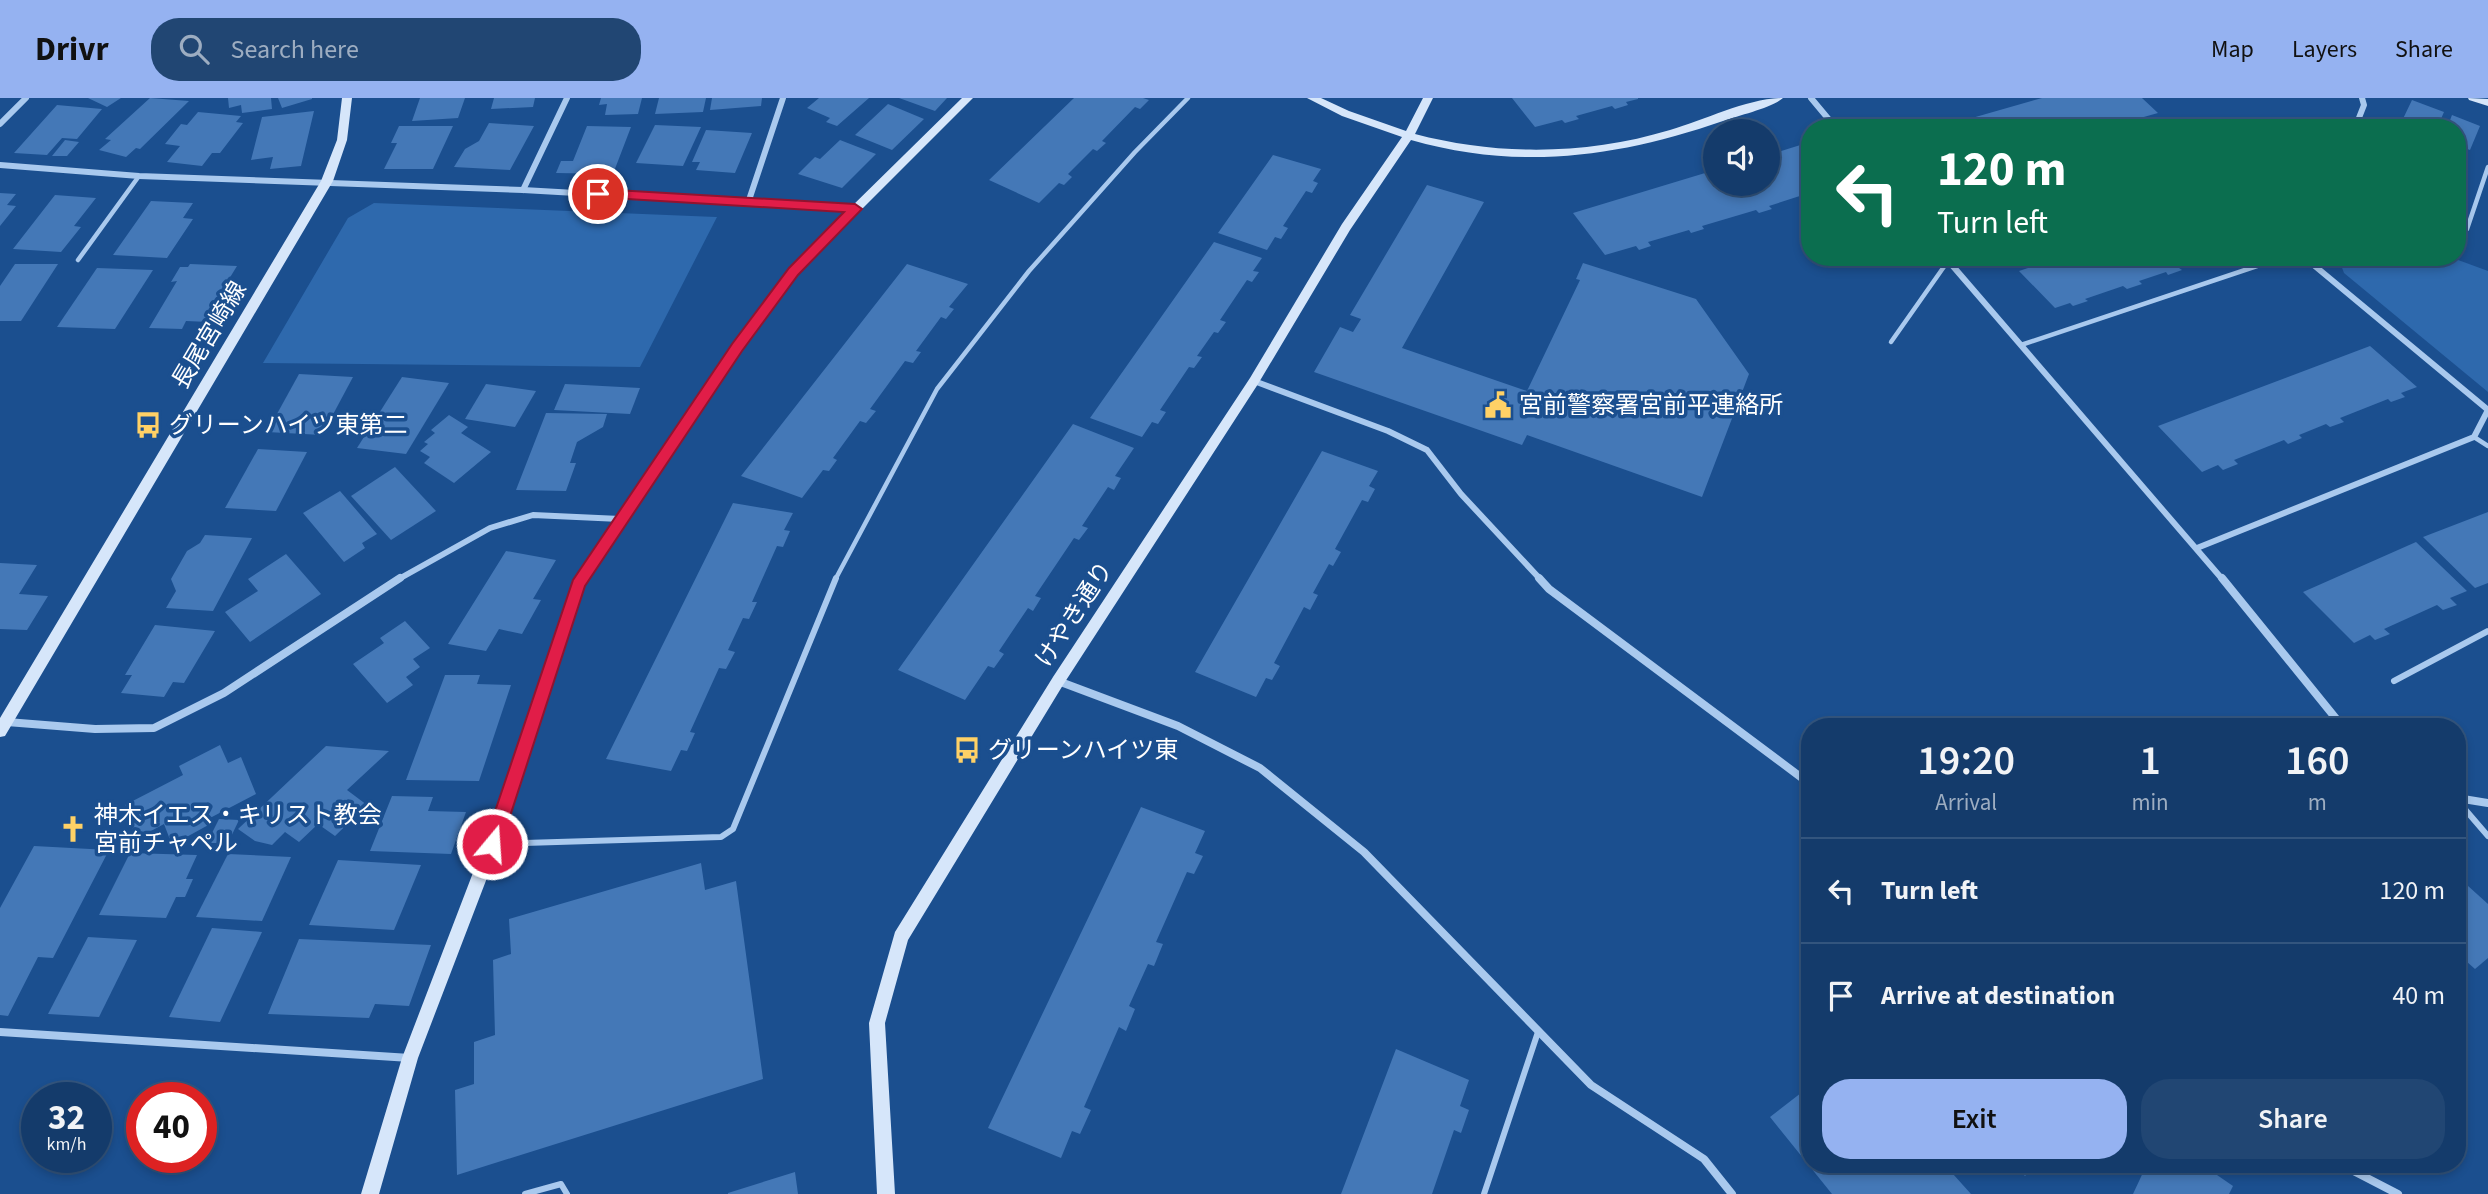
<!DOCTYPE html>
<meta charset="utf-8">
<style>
body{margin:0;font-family:"Source Sans 3","Noto Sans JP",sans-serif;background:#214673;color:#f1f3f6;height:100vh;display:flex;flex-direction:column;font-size:26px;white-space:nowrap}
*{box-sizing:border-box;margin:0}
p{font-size:23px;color:#9dadc1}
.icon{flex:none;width:38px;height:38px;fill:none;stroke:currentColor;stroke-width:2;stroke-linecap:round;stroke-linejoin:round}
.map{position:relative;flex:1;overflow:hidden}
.side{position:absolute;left:1801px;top:620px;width:665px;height:455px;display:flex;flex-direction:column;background:#143b6b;border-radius:28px;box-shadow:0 4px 10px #0003,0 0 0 2px #33557e}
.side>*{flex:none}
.top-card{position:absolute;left:1801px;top:21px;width:665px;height:147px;border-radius:28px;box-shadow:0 4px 10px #0003,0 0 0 2px #33557e;background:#0b6e4f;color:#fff;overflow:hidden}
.tools{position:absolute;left:1703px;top:21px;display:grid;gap:14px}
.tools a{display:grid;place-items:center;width:77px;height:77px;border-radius:50%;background:#143b6b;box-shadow:0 4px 10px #0003,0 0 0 2px #33557e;font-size:35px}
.speed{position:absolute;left:21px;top:984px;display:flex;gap:14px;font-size:35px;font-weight:700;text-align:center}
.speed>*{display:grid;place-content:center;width:91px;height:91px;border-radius:50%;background:#143b6b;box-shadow:0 4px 10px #0003,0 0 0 2px #33557e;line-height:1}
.speed small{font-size:18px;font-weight:400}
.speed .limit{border:10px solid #d22;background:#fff;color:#111}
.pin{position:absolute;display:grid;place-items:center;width:60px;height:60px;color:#fff;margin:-30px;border:4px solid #fff;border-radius:50%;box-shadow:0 2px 7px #0007}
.me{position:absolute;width:77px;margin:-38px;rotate:18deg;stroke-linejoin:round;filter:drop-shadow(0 0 5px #0008)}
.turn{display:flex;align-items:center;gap:24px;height:147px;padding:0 21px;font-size:32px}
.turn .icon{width:91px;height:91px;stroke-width:2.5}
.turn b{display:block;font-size:49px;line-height:60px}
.eta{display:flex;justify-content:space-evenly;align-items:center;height:119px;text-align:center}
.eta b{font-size:42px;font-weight:600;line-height:49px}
.action{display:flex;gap:14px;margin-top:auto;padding:14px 21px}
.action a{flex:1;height:80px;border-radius:28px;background:#95b2f1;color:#111;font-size:28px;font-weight:600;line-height:80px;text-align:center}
.action a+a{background:#214673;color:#f1f3f6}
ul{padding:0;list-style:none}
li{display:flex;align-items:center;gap:21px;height:105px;padding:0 21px;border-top:2px solid #33557e}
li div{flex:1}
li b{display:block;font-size:26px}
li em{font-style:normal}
header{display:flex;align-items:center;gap:42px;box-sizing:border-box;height:98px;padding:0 35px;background:#95b2f1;color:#111}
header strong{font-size:33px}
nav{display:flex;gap:38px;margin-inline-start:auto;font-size:24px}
.search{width:490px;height:63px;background:#214673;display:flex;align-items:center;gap:18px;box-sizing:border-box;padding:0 24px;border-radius:28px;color:#9dadc1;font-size:26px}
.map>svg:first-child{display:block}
</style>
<header>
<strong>Drivr</strong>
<div class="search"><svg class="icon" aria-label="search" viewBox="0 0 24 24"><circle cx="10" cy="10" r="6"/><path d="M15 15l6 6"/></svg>Search here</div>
<nav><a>Map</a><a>Layers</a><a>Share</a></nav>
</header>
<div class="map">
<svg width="2488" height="1096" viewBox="0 0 2488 1096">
<rect width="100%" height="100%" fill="#1b4f8f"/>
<g fill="#2e69ad">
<path d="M 374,105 L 716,119 L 717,119 L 640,269 L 263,265 L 348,120 Z"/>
<path d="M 2338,159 L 2450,159 L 2488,173 L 2488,294 L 2344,175 Z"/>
</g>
<g fill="#4478b7">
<path d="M 88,0 L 121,0 L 107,9 Z"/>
<path d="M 150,0 L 189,3 L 140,51 L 136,50 L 126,59 L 99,52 L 111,42 L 105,41 Z"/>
<path d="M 228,0 L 271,0 L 272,11 L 242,15 L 241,7 L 229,10 Z"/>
<path d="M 278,0 L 312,0 L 312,1 L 282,10 Z"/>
<path d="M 420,0 L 465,0 L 458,20 L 412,23 Z"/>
<path d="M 494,0 L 535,0 L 533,9 L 491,11 Z"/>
<path d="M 601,0 L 642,0 L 638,16 L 605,17 L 607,6 L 599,7 Z"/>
<path d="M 659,0 L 706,0 L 703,14 L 655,16 Z"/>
<path d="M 712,0 L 762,0 L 761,8 L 710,12 Z"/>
<path d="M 819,0 L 869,0 L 837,28 L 826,24 L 830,20 L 807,10 Z"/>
<path d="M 899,0 L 947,0 L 935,13 Z"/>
<path d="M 1074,0 L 1143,0 L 1149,2 L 1140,11 L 1135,9 L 1102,43 L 1106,45 L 1097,53 L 1093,51 L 1068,76 L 1072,79 L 1064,87 L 1059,85 L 1039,105 L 989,82 Z"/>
<path d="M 1512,0 L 1638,0 L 1638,1 L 1626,4 L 1628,7 L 1615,11 L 1612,8 L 1576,18 L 1579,21 L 1565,25 L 1562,22 L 1535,29 Z"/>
<path d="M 2042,0 L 2142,0 L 2158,15 L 2133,22 L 2136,25 L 2110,30 L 1937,30 Z"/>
<path d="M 2412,2 L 2444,14 L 2437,30 L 2407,30 L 2408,27 L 2401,25 Z"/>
<path d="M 888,6 L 924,21 L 892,52 L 855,37 Z"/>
<path d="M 57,7 L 102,11 L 77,41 L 62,40 L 47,57 L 14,55 Z"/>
<path d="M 314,13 L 301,68 L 270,71 L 273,59 L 251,62 L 262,19 Z"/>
<path d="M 198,14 L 241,18 L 236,24 L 243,25 L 220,55 L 212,55 L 202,68 L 167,64 L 180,48 L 165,46 L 181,26 L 187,27 Z"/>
<path d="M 2452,17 L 2480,28 L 2470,52 L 2457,47 L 2457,30 L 2447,30 Z"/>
<path d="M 489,25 L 534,28 L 510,72 L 454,69 L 465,51 L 479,43 Z"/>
<path d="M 655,27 L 701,29 L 683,68 L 636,65 Z"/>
<path d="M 399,28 L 453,28 L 433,71 L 384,71 L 397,45 L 391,45 Z"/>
<path d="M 587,28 L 631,29 L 613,76 L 556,75 L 561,63 L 573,63 Z"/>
<path d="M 706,32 L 752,35 L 735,75 L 696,72 L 700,64 L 692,64 Z"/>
<path d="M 65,42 L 79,44 L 67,58 L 52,58 Z"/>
<path d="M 840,42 L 876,56 L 842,90 L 798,76 L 815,59 L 820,61 Z"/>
<path d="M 1810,44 L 1810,100 L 1806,96 L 1769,108 L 1772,111 L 1759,115 L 1756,112 L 1702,128 L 1704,131 L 1691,135 L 1689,132 L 1648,144 L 1651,148 L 1639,152 L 1636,148 L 1605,157 L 1573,115 L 1715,72 L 1715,86 L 1768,86 L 1768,57 Z"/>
<path d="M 1273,57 L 1321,71 L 1313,83 L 1318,85 L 1312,95 L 1306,93 L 1283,128 L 1288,130 L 1281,141 L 1275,139 L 1267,152 L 1218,135 Z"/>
<path d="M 1427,87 L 1484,104 L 1402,250 L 1527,293 L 1580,182 L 1576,181 L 1583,165 L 1696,201 L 1749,276 L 1702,399 L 1527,337 L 1522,347 L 1314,274 L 1340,229 L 1353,234 L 1361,221 L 1350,217 Z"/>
<path d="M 0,95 L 16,96 L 7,107 L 16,108 L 0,128 Z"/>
<path d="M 55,97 L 96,100 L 74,128 L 81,129 L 61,154 L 13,151 Z"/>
<path d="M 151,103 L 193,105 L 183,120 L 193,121 L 167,160 L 113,157 Z"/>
<path d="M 1214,144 L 1262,160 L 1253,173 L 1259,174 L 1252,184 L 1247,182 L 1220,222 L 1226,224 L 1218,235 L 1214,234 L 1197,258 L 1202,259 L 1194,270 L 1189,269 L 1160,312 L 1166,314 L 1158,326 L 1152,324 L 1142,339 L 1090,320 Z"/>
<path d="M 2060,159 L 2208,159 L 2208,160 L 2179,170 L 2182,172 L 2168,177 L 2166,174 L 2139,183 L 2142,186 L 2127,191 L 2123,188 L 2085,201 L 2088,203 L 2073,208 L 2070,205 L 2055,210 L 2019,173 Z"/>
<path d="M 15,166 L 58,166 L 21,223 L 0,223 L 0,188 Z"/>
<path d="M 190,166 L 237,168 L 218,199 L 224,199 L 209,224 L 186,223 L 182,231 L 149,230 L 177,183 L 171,184 L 180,169 L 188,169 Z"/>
<path d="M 907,166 L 968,186 L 949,209 L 954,211 L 946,221 L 941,219 L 916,253 L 921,254 L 913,265 L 905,263 L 870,311 L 876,313 L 866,325 L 860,323 L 833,360 L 837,362 L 829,373 L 823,372 L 802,400 L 741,378 Z"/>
<path d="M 97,170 L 153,172 L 115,231 L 57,229 Z"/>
<path d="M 2370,248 L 2417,289 L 2401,295 L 2405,299 L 2391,304 L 2388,301 L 2340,320 L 2344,324 L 2330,329 L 2326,326 L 2299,337 L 2302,340 L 2288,346 L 2284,342 L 2234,362 L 2238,366 L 2223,372 L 2218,367 L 2202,374 L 2158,328 Z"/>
<path d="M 299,276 L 353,279 L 322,337 L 267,334 Z"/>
<path d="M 402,279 L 449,285 L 406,356 L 357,350 Z"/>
<path d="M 486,286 L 536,293 L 515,329 L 465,321 Z"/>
<path d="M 565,286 L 640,290 L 630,316 L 554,312 Z"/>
<path d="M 546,315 L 607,316 L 603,329 L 577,344 L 570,365 L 576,365 L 566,393 L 516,392 Z"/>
<path d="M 449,317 L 468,329 L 461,335 L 491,354 L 454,385 L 424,365 L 430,359 L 420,353 L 428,346 L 424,344 L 435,335 L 431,332 Z"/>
<path d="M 1073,326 L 1134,350 L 1115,378 L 1121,380 L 1114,392 L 1108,389 L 1082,428 L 1088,430 L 1079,442 L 1074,440 L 1035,498 L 1041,500 L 1033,513 L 1028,510 L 999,553 L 1004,556 L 994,570 L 988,568 L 965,602 L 898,572 Z"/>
<path d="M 258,351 L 307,354 L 276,413 L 225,410 Z"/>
<path d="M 1322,353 L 1378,373 L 1369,388 L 1375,391 L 1368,404 L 1362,402 L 1335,451 L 1341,454 L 1333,468 L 1329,466 L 1313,495 L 1318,497 L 1310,512 L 1304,509 L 1274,565 L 1280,568 L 1272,582 L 1266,580 L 1256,599 L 1195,574 Z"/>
<path d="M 395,369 L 436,413 L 391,442 L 351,398 Z"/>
<path d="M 340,393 L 377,436 L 362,445 L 365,450 L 344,464 L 303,415 Z"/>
<path d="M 733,405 L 793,415 L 784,432 L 790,433 L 783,449 L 777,448 L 752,504 L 757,504 L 749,521 L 743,520 L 728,552 L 735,554 L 726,571 L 719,570 L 690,634 L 695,635 L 687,653 L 681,652 L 671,673 L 606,661 Z"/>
<path d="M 2488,414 L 2488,485 L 2475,490 L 2423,439 Z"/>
<path d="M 205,437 L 252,440 L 213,513 L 166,510 L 176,493 L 171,481 L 187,453 L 200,445 Z"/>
<path d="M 2416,444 L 2467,493 L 2450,500 L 2457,507 L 2443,512 L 2437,507 L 2384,531 L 2390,536 L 2375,542 L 2370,537 L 2354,545 L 2303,494 Z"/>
<path d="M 506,453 L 556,462 L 533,501 L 541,502 L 522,536 L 499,531 L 486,553 L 448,546 Z"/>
<path d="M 286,456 L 321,496 L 250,544 L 225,514 L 258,493 L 248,481 Z"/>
<path d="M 0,465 L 37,467 L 19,496 L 48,498 L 27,532 L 0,531 Z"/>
<path d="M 405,523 L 430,550 L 413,561 L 420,569 L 406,579 L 413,587 L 387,605 L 353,566 L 384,545 L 380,540 Z"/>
<path d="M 155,527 L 215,533 L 184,585 L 173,584 L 164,599 L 121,595 L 132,577 L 125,577 Z"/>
<path d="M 445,577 L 480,577 L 477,586 L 511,587 L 479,683 L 406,682 Z"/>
<path d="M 220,647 L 228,665 L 241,659 L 256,696 L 210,720 L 212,725 L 172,747 L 164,726 L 136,741 L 125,707 L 183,677 L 179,668 Z"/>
<path d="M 326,648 L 389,653 L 347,692 L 367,707 L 335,738 L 318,726 L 299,744 L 285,734 L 272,747 L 255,743 L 238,731 Z"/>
<path d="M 392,698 L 433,699 L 428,713 L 466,714 L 451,756 L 370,753 Z"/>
<path d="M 1141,709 L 1205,733 L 1195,755 L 1203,758 L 1194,776 L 1187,774 L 1156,844 L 1163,846 L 1154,868 L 1148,866 L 1129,908 L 1135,911 L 1126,933 L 1119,929 L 1084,1009 L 1091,1012 L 1080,1036 L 1072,1033 L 1061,1060 L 988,1030 Z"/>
<path d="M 219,721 L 239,722 L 228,745 L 207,745 Z"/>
<path d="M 34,748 L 109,752 L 53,860 L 38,859 L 8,918 L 0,917 L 0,810 Z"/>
<path d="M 130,755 L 197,757 L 186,781 L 193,781 L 185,799 L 176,799 L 166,820 L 99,817 Z"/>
<path d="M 228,756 L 291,759 L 262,823 L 196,819 Z"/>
<path d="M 338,762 L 421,767 L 394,832 L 309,827 Z"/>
<path d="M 701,765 L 705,792 L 736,783 L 763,981 L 457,1077 L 455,992 L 474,986 L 474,944 L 495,937 L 493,862 L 511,856 L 509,821 Z"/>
<path d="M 2457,778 L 2488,806 L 2488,860 L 2475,871 L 2457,855 Z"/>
<path d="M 212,830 L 262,834 L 220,924 L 169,919 Z"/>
<path d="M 88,839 L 137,842 L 99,919 L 48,916 Z"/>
<path d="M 299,841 L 431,847 L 409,908 L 375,906 L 369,920 L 268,916 Z"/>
<path d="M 1396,951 L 1469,982 L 1460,1008 L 1469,1012 L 1461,1035 L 1454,1032 L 1432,1096 L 1341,1096 Z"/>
<path d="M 1810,988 L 1810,1066 L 1944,1066 L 1971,1096 L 1832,1096 L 1770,1019 Z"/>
<path d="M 2013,1066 L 2037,1066 L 2025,1078 Z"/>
<path d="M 2147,1066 L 2201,1066 L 2233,1088 L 2229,1096 L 2133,1096 Z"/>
<path d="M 795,1074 L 798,1096 L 728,1096 L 728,1095 Z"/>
</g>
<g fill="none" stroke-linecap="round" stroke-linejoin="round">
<g stroke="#a9c9ee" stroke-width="4.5">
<path d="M 2467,131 L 2488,69"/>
<path d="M 78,162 L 139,78"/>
<path d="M 1891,244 L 1948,163"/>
<path d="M 2021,247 L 2257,168"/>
<path d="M 2474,339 L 2488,348"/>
<path d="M 835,482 L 937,291 L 1029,173 L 1135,54 L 1188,0"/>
</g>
<g stroke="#a9c9ee" stroke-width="6">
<path d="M 2394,583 L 2488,533"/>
<path d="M 2457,702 L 2488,738"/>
<path d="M 495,746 L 721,739 L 733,731 L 836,480"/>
<path d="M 525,1096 L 561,1086 L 567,1096"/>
<path d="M 1484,1096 L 1538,934"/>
</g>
<g stroke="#a9c9ee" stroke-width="6">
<path d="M 1811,0 L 1836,30"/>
<path d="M 0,26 L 26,0"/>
<path d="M 2355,30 L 2364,7 L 2362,0"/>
<path d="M 0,67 L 139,78 L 523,92 L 855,111"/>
<path d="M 523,92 L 567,0"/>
<path d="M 749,102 L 783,0"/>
<path d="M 1945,159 L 2223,482"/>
<path d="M 1254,283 L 1388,333 L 1427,352 L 1461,396 L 1541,482"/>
<path d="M 2197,450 L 2474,339 L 2488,312 L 2304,159"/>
<path d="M 397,482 L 490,430 L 533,417 L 620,421"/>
</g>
<g stroke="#a9c9ee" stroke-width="8">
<path d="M 1539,480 L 1549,491 L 1810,686"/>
<path d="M 2222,480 L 2342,628"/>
<path d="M 1058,583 L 1178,628 L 1260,670 L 1364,754 L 1591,987 L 1704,1061 L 1732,1096"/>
<path d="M 7,624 L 95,631 L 154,630 L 224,595 L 400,480"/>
<path d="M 2457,700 L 2488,705"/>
<path d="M 0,934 L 410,960"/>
<path d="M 2340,1066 L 2398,1096"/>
</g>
<g fill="#d6e6fa" fill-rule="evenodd">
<path d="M 342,0 L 352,0 L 347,42 L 333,83 L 5,638 L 0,639 L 0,620 L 321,83 L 337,42 Z"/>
<path d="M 962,0 L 973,0 L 797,176 L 727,271 L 584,488 L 500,746 L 418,960 L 379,1096 L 361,1096 L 402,960 L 484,746 L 573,482 L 719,265 L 789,170 Z"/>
<path d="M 1307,0 L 1321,0 L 1349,13 L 1406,33 L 1423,0 L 1433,0 L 1415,36 C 1499,58 1587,57 1670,32 C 1705,22 1748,0 1783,0 C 1771,10 1740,17 1723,23 C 1619,59 1519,73 1411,42 L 1350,132 L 1258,286 L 1063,587 L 908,842 L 885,925 L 895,1096 L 877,1096 L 869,925 L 895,834 L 1053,579 L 1250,280 L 1342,126 L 1402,39 L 1342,18 Z"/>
<path d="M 2468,0 L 2488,1 L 2488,8 L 2469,2 Z"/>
</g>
</g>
<path fill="#e11d48" stroke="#92132f" stroke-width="2" d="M 598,91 L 855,106 L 862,111 L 798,177 L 742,253 L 585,488 L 501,746 L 498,752 L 492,754 L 486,752 L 484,746 L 573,482 L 732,246 L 789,170 L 844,114 L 594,99 L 592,96 Z"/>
<defs>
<symbol id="civic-bare" viewBox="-9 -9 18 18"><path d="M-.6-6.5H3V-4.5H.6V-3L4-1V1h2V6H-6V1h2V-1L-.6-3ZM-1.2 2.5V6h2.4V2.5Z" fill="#ffd166" stroke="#1b4f8f" stroke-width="2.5" paint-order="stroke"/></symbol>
<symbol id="bus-bare" viewBox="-9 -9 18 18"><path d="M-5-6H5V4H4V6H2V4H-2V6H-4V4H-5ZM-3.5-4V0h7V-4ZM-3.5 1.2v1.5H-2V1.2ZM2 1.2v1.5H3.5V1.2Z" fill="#ffd166" stroke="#1b4f8f" stroke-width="2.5" paint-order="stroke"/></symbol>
<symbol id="church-bare" viewBox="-9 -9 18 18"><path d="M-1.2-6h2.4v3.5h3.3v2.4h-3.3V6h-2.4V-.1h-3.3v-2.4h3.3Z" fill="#ffd166" stroke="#1b4f8f" stroke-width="2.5" paint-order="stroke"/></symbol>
</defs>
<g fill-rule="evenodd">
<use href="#civic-bare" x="1479" y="288" width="38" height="38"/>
<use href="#bus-bare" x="129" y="308" width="38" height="38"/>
<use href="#bus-bare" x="948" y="633" width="38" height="38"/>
<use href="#church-bare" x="54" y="712" width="38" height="38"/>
</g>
<g text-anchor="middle" stroke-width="7" stroke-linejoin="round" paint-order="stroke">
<g font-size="24" fill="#fff" stroke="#1b4f8f">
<text transform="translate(209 237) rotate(-59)" y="8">長尾宮崎線</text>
<text transform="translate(1074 516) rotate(-57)" y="8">けやき通り</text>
</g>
<g font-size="24" fill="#fff" stroke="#1b4f8f" text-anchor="start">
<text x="1519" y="315">宮前警察署宮前平連絡所</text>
<text x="169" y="335">グリーンハイツ東第二</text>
<text x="988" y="660">グリーンハイツ東</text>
<text x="94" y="725">神木イエス・キリスト教会<tspan x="94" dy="28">宮前チャペル</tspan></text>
</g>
</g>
</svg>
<div class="tools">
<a><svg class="icon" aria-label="sound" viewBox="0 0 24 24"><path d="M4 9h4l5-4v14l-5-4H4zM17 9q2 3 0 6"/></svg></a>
</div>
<div class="speed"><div>32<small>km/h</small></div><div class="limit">40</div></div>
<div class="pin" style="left:598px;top:96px;background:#d93025"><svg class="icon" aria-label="arrive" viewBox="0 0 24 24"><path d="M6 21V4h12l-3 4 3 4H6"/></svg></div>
<svg class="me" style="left:492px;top:746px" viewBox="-20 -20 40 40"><circle r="17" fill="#e11d48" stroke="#fff" stroke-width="3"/><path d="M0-11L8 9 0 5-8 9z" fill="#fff"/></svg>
<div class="top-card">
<div class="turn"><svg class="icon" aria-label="left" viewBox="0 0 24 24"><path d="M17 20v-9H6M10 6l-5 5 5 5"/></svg><div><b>120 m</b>Turn left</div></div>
</div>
<section class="side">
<div class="eta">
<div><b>19:20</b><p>Arrival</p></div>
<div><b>1</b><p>min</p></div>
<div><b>160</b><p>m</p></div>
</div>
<ul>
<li><svg class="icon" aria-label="left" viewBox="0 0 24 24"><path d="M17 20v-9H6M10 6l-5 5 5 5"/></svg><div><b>Turn left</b></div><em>120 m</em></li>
<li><svg class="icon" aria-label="arrive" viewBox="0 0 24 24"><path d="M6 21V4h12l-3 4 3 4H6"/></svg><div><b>Arrive at destination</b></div><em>40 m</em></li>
</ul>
<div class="action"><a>Exit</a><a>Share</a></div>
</section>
</div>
